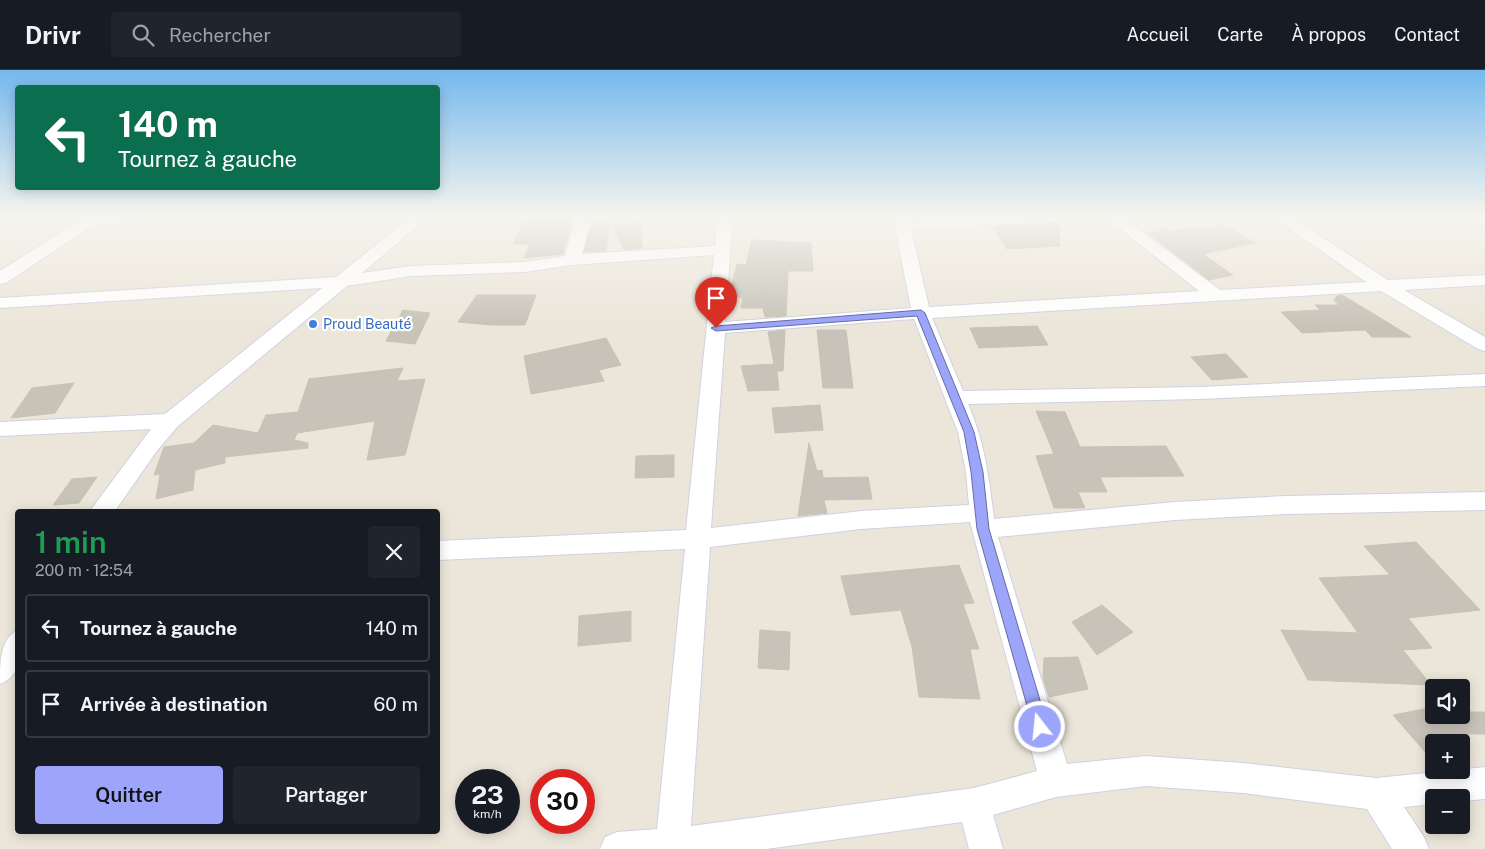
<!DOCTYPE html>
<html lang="fr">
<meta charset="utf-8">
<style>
body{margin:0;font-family:"Public Sans",sans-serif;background:#20242c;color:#f1f3f6;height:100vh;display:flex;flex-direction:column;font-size:19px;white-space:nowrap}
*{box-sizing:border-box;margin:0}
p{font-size:16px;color:#9ea1a6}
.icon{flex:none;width:28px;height:28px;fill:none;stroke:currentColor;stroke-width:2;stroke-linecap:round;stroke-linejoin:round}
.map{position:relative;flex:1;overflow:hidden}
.drawer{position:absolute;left:15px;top:439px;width:425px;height:325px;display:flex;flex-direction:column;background:#171b24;border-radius:5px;box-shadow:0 2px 12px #0003}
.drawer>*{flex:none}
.guide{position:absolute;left:15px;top:15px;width:425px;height:105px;border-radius:5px;box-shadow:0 2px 12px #0003;background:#0b6e4f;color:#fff;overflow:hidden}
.controls{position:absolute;left:1425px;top:609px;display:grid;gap:10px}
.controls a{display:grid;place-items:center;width:45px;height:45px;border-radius:5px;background:#171b24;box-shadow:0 2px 12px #0003;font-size:25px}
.speed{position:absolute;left:455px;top:699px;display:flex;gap:10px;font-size:25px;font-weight:700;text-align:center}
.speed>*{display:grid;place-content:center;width:65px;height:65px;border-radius:50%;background:#171b24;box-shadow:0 2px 12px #0003;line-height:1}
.speed small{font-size:12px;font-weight:400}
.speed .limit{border:8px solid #d22;background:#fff;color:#111}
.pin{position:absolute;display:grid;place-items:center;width:42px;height:42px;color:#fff;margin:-51px -21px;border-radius:50% 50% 50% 0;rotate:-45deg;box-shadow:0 0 5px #0007}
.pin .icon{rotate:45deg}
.me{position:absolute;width:55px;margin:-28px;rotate:344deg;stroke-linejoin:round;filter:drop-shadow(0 0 4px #0008)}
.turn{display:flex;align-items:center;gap:18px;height:105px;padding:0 20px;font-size:22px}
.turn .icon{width:65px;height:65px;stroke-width:2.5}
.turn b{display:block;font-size:35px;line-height:42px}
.round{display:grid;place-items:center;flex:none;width:52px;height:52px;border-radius:5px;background:#20242c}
.overview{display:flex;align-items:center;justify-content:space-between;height:85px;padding:0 20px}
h1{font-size:30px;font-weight:600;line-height:38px;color:#1e9e55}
.action{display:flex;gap:10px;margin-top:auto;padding:10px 20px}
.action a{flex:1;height:58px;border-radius:5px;background:#9ca5fa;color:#111;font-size:20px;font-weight:600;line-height:58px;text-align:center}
.action a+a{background:#20242c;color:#f1f3f6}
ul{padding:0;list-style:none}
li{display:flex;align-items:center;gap:15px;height:68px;margin:0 10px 8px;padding:0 10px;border:2px solid #363941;border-radius:5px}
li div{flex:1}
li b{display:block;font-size:19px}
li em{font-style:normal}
header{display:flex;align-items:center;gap:30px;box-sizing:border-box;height:70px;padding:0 25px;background:#171b24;border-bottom:1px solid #363941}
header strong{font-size:24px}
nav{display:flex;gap:28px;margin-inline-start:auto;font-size:18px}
.search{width:350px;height:45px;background:#20242c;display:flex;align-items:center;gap:12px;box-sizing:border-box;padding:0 18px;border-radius:5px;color:#9ea1a6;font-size:19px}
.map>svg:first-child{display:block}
</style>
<header>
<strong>Drivr</strong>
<div class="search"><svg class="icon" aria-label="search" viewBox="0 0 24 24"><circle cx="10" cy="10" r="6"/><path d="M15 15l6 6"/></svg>Rechercher</div>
<nav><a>Accueil</a><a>Carte</a><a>À propos</a><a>Contact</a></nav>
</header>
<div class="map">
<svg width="1485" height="779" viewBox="0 0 1485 779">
<rect width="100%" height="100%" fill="#ece6da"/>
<g fill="#c7c3b9" stroke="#c8c2b3">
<path d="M 524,151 L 572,151 L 563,184 L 524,188 L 530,174 L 513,174 Z"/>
<path d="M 592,152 L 610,152 L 606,181 L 584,182 Z"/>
<path d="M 641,153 L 642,178 L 624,180 L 612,155 Z"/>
<path d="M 1059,153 L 1060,176 L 1007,179 L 992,157 Z"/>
<path d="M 1225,155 L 1255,173 L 1203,184 L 1233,205 L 1209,210 L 1148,163 L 1158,162 L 1163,156 L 1170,161 Z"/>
<path d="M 752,170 L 811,173 L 813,201 L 788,201 L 786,246 L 765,247 L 763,238 L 741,238 L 743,228 L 729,225 L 737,194 L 746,195 Z"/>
<path d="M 477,225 L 536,225 L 525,255 L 492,255 L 458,252 Z"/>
<path d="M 1342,225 L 1382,249 L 1411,267 L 1372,267 L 1365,260 L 1302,263 L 1281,242 L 1320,240 L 1315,235 L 1339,235 L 1334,230 L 1337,226 Z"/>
<path d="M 403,240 L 430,243 L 415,274 L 386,271 Z"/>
<path d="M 1037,256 L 1048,275 L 979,278 L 970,258 Z"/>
<path d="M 785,260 L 783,301 L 777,301 L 779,320 L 748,321 L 741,296 L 774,294 L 768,262 Z"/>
<path d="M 817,260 L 846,260 L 853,318 L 823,318 Z"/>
<path d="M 606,268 L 621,295 L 599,300 L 604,311 L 531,324 L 524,286 Z"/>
<path d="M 1226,284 L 1248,307 L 1212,310 L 1191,287 Z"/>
<path d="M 403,298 L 397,311 L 425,309 L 405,385 L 367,390 L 375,351 L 297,363 L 294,370 L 308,373 L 308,378 L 225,387 L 225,393 L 195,400 L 193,420 L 156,429 L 160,404 L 154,405 L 164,377 L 194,373 L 213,355 L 258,363 L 266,345 L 298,342 L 309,309 Z"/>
<path d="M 74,313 L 55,343 L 11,348 L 32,318 Z"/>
<path d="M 820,335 L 823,360 L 775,363 L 772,338 Z"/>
<path d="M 1036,341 L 1065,342 L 1080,377 L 1166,376 L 1184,406 L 1100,407 L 1107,422 L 1078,422 L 1085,438 L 1054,438 L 1036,386 L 1054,384 Z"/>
<path d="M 809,373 L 817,401 L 822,400 L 823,408 L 868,407 L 872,429 L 824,430 L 827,443 L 798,446 Z"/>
<path d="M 674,385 L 674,407 L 635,408 L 636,386 Z"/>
<path d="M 97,407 L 79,433 L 53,435 L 72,409 Z"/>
<path d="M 1416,472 L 1480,540 L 1408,548 L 1432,578 L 1403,580 L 1431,615 L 1308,610 L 1281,560 L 1358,563 L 1319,508 L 1390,505 L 1364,476 Z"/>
<path d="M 959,495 L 974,533 L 963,534 L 979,579 L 970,579 L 980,629 L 919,627 L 912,577 L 901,540 L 851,545 L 841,506 Z"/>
<path d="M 1102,535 L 1133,562 L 1097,585 L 1072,552 Z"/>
<path d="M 631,541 L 631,571 L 578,576 L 579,546 Z"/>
<path d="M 760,560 L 790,562 L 789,600 L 758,598 Z"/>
<path d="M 1078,587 L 1088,619 L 1049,627 L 1043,608 L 1044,588 Z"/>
<path d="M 1434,637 L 1434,645 L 1461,645 L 1461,642 L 1485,642 L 1485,664 L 1456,664 L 1466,674 L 1434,672 L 1434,681 L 1426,683 L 1393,645 Z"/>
</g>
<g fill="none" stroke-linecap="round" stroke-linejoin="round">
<defs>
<g id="minor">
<path d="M 84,147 L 153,147 L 151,150 L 146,152 L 93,155 L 6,213 L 0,214 L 0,201 Z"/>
<path d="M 411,147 L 428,147 L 362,203 L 411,196 L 525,192 L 565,186 L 575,147 L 591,147 L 582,184 L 715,176 L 717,147 L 733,147 L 725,252 L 911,238 L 893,147 L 909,147 L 909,150 L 963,147 L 1064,147 L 1062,150 L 1057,152 L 911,159 L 929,237 L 1199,221 L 1105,147 L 1122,147 L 1220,220 L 1366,212 L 1273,147 L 1291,147 L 1388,210 L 1485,205 L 1485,215 L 1404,220 L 1485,267 L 1485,281 L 1478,279 L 1381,221 L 932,248 L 963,321 L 1200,317 L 1485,304 L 1485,316 L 1200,329 L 968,334 C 985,373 989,407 994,449 L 1175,432 L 1286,426 L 1485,422 L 1485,440 L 1286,444 L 1175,450 L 998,467 L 1067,694 L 1146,686 L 1243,693 L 1376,708 L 1485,697 L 1485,729 L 1461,731 L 1461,728 L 1434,728 L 1434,734 L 1404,737 L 1424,767 L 1429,779 L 1392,779 L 1367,739 L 1243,723 L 1146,716 L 1056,727 L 993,745 L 1003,779 L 969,779 L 962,752 L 766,779 L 600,779 L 605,767 L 617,762 L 657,759 L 685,479 L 438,490 L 438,471 L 686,460 L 714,185 L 572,195 L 525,202 L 411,206 L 347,216 L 178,356 L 156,382 L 115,441 L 90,441 L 151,359 L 0,366 L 0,352 L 165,344 L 322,218 L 0,238 L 0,228 L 336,207 ZM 914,249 L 958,362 L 966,402 L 969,435 L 861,441 L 711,458 L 725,263 ZM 970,452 L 1037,701 L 974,718 L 691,756 L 710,477 L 861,459 Z"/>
<path d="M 18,560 C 18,582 24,605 0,614 C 0,593 0,568 18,560 Z"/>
</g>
</defs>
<use href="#minor" stroke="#cfd1e3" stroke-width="2"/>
<use href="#minor" fill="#fff" fill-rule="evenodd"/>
</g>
<linearGradient id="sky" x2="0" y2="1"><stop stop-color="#74b9ed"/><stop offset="0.57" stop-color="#f6f4ee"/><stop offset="1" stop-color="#f6f4ee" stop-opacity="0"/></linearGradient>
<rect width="1485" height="256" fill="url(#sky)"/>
<path fill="#9ca5fa" stroke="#656ba2" d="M 921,240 L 925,243 L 974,362 L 983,402 L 989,459 L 1048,657 L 1046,662 L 1040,664 L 1035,662 L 1033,657 L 977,459 L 971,402 L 964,362 L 917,246 L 716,261 L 711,258 L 716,256 Z"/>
<circle fill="#3f7fe0" stroke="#fff" stroke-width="2" cx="313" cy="254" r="5"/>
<g text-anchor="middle" stroke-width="4.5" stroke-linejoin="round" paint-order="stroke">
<g font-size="14" fill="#366cbe" stroke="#fff" text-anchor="start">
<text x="323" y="259">Proud Beauté</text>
</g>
</g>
</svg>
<div class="controls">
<a><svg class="icon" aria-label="sound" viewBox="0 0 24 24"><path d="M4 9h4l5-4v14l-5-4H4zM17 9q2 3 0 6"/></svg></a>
<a>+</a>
<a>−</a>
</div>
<div class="speed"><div>23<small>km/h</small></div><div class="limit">30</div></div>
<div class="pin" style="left:716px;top:258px;background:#d93025"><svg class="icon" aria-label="arrive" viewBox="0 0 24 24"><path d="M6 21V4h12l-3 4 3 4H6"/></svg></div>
<svg class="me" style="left:1040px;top:657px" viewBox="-20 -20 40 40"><circle r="17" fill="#9ca5fa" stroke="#fff" stroke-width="3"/><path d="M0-11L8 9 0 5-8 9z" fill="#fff"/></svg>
<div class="guide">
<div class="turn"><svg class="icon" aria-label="left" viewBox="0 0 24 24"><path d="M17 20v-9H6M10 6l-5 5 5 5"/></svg><div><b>140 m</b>Tournez à gauche</div></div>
</div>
<section class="drawer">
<div class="overview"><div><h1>1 min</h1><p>200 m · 12:54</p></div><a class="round"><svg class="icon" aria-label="close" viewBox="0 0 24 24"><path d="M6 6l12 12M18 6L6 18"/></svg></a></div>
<ul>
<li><svg class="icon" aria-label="left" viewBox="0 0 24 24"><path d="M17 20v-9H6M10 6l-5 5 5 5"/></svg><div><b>Tournez à gauche</b></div><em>140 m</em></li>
<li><svg class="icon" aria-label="arrive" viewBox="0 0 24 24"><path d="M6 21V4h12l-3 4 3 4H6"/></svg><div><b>Arrivée à destination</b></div><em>60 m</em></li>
</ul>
<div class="action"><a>Quitter</a><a>Partager</a></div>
</section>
</div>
